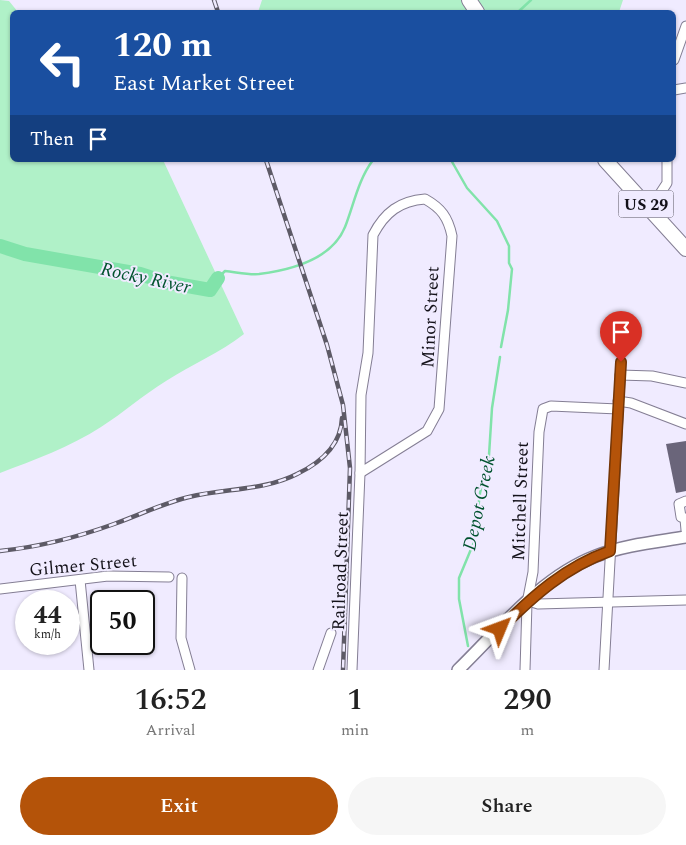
<!DOCTYPE html>
<style>
body{margin:0;font-family:Spectral,serif;background:#f6f6f6;color:#222;height:100vh;display:flex;flex-direction:column;font-size:19px;white-space:nowrap}
*{box-sizing:border-box;margin:0}
p{font-size:16px;color:#767676}
.icon{flex:none;width:28px;height:28px;fill:none;stroke:currentColor;stroke-width:2;stroke-linecap:round;stroke-linejoin:round}
.map{position:relative;height:670px;overflow:hidden}
.drawer{display:flex;flex-direction:column;background:#fff;flex:1}
.drawer>*{flex:none}
.hud{position:absolute;left:10px;top:10px;width:666px;height:152px;border-radius:8px;box-shadow:0 1px 4px #0004;background:#1a4fa0;color:#fff;overflow:hidden}
.speed{position:absolute;left:15px;top:590px;display:flex;gap:10px;font-size:25px;font-weight:700;text-align:center}
.speed>*{display:grid;place-content:center;width:65px;height:65px;border-radius:50%;background:#fff;box-shadow:0 1px 4px #0004;line-height:1}
.speed small{font-size:12px;font-weight:400}
.speed .limit{border:2px solid #111;border-radius:8px;background:#fff;color:#111}
.pin{position:absolute;display:grid;place-items:center;width:42px;height:42px;color:#fff;margin:-51px -21px;border-radius:50% 50% 50% 0;rotate:-45deg;box-shadow:0 0 5px #0007}
.pin .icon{rotate:45deg}
.me{position:absolute;width:55px;margin:-28px;rotate:46deg;stroke-linejoin:round;filter:drop-shadow(0 0 4px #0008)}
.turn{display:flex;align-items:center;gap:18px;height:105px;padding:0 20px;font-size:22px}
.turn .icon{width:65px;height:65px;stroke-width:2.5}
.turn b{display:block;font-size:35px;line-height:42px}
.then{display:flex;align-items:center;height:48px;padding:0 20px;background:#0003;gap:10px;font-size:19px}
.eta{display:flex;justify-content:space-evenly;align-items:center;height:85px;text-align:center}
.eta b{font-size:30px;font-weight:600;line-height:35px}
.primary-button{display:flex;gap:10px;margin-top:auto;padding:10px 20px}
.primary-button a{flex:1;height:58px;border-radius:30px;background:#b45309;color:#fff;font-size:20px;font-weight:600;line-height:58px;text-align:center}
.primary-button a+a{background:#f6f6f6;color:#222}
.map>svg:first-child{display:block}
</style>
<div class="map">
<svg width="686" height="670" viewBox="0 0 686 670">
<rect width="100%" height="100%" fill="#f0ebff"/>
<g fill="#b0f1c8">
<path d="M 0,0 L 9,1 L 18,12 L 12,12 L 12,160 L 163,160 L 244,334 C 220,353 192,364 166,381 C 143,395 123,413 101,427 C 70,447 34,460 0,473 Z"/>
<path d="M 262,0 L 623,0 L 619,12 L 258,12 Z"/>
</g>
<g fill="none" stroke-linecap="round" stroke-linejoin="round">
<g stroke="#81e3aa" stroke-width="2.5">
<path d="M 518,12 L 531,0"/>
<path d="M 451,160 L 467,188 L 497,221 L 509,246 L 509,263 L 512,269 L 508,310 L 501,347"/>
<path d="M 218,278 L 225,271 C 236,272 248,275 259,274 C 291,270 332,259 345,227 C 354,204 358,180 373,160"/>
<path d="M 468,646 L 459,599 L 459,578 L 474,542 L 480,493 L 489,455 L 492,408 L 500,357"/>
</g>
<path stroke="#81e3aa" stroke-width="14" d="M 0,246 L 25,254 L 140,274 L 165,282 L 210,290 L 218,278"/>
</g>
<path fill="#6a657a" d="M 686,441 L 686,491 L 676,493 L 666,444 Z"/>
<g fill="none" stroke-linecap="round" stroke-linejoin="round">
<defs>
<g id="minor">
<path d="M 674,60 L 686,26"/>
<path d="M 674,90 L 686,88"/>
<path d="M 425,199 C 441,208 448,217 452,236 L 439,409 L 427,431 L 360,473 L 361,395 L 368,353 L 373,235 C 385,212 400,201 425,199 Z"/>
<path d="M 650,209 L 667,183 L 667,160"/>
<path d="M 620,375 L 652,376 L 686,383"/>
<path d="M 618,401 L 631,403 L 686,424"/>
<path d="M 686,501 L 679,504 L 681,517 L 686,518"/>
<path d="M 685,519 L 686,530"/>
<path d="M 182,578 L 181,638 L 190,670"/>
<path d="M 80,580 L 89,670"/>
<path d="M 0,589 L 108,576 L 169,577"/>
<path d="M 528,601 L 538,604 L 686,600"/>
<path d="M 318,670 L 331,633"/>
<path d="M 352,670 L 360,473"/>
<path d="M 525,670 L 527,603 L 533,572 L 539,432 L 543,409 L 551,406 L 618,409"/>
<path d="M 604,670 L 621,362"/>
</g>
<path id="major" d="M 458,670 C 499,630 541,577 596,556 C 624,545 656,542 686,537"/>
<g id="highway">
<path d="M 469,0 L 477,12"/>
<path d="M 605,160 L 686,249"/>
</g>
</defs>
<use href="#minor" stroke="#847e94" stroke-width="11"/>
<use href="#major" stroke="#847e94" stroke-width="14"/>
<use href="#highway" stroke="#847e94" stroke-width="16"/>
<use href="#minor" stroke="#fff" stroke-width="9"/>
<use href="#major" stroke="#fff" stroke-width="11"/>
<use href="#highway" stroke="#fff" stroke-width="14"/>
<defs>
<g id="rail">
<path d="M 214,0 L 218,12"/>
<path d="M 266,160 L 327,345 L 343,405 L 350,468 L 343,670"/>
<path d="M 0,551 C 39,547 78,537 114,524 C 139,515 164,503 189,497 C 225,488 264,491 297,474 C 320,463 341,445 342,418"/>
</g>
</defs>
<use href="#rail" stroke="#5d5a66" stroke-width="4.5"/>
<use href="#rail" stroke="#f0ebff" stroke-width="2.5" stroke-dasharray="8" stroke-linecap="butt"/>
</g>
<g fill="none" stroke-linecap="round" stroke-linejoin="round">
<defs>
<path id="route" d="M 500,629 C 533,596 565,567 610,551 L 621,362"/>
</defs>
<use href="#route" stroke="#753606" stroke-width="12"/>
<use href="#route" stroke="#b45309" stroke-width="9"/>
</g>
<g text-anchor="middle" stroke-width="4" stroke-linejoin="round" paint-order="stroke">
<rect fill="#f0ebff" stroke="#56535f" stroke-width="1" x="618.5" y="190.5" width="55" height="27" rx="4"/>
<g font-size="16" font-weight="bold" fill="#14121a">
<text x="646" y="210">US 29</text>
</g>
<g font-size="18" fill="#14121a" stroke="#f0ebff">
<text transform="translate(430 317) rotate(-87)" y="6">Minor Street</text>
<text transform="translate(520 501) rotate(-88)" y="6">Mitchell Street</text>
<text transform="translate(83 565) rotate(-5)" y="6">Gilmer Street</text>
<text transform="translate(340 571) rotate(-88)" y="6">Railroad Street</text>
</g>
<g font-size="19" font-style="italic" fill="#00522e" stroke="#f0ebff">
<text transform="translate(146 277) rotate(12)" y="7">Rocky River</text>
<text transform="translate(478 503) rotate(-78)" y="7">Depot Creek</text>
</g>
</g>
</svg>
<div class="speed"><div>44<small>km/h</small></div><div class="limit">50</div></div>
<div class="pin" style="left:621px;top:362px;background:#d93025"><svg class="icon" aria-label="arrive" viewBox="0 0 24 24"><path d="M6 21V4h12l-3 4 3 4H6"/></svg></div>
<svg class="me" style="left:500px;top:629px" viewBox="-20 -20 40 40"><path d="M0-17L14 15 0 8-14 15z" fill="#b45309" stroke="#fff" stroke-width="4"/></svg>
<div class="hud">
<div class="turn"><svg class="icon" aria-label="left" viewBox="0 0 24 24"><path d="M17 20v-9H6M10 6l-5 5 5 5"/></svg><div><b>120 m</b>East Market Street</div></div>
<div class="then">Then<svg class="icon" aria-label="arrive" viewBox="0 0 24 24"><path d="M6 21V4h12l-3 4 3 4H6"/></svg></div>
</div>
</div>
<section class="drawer">
<div class="eta">
<div><b>16:52</b><p>Arrival</p></div>
<div><b>1</b><p>min</p></div>
<div><b>290</b><p>m</p></div>
</div>
<div class="primary-button"><a>Exit</a><a>Share</a></div>
</section>
